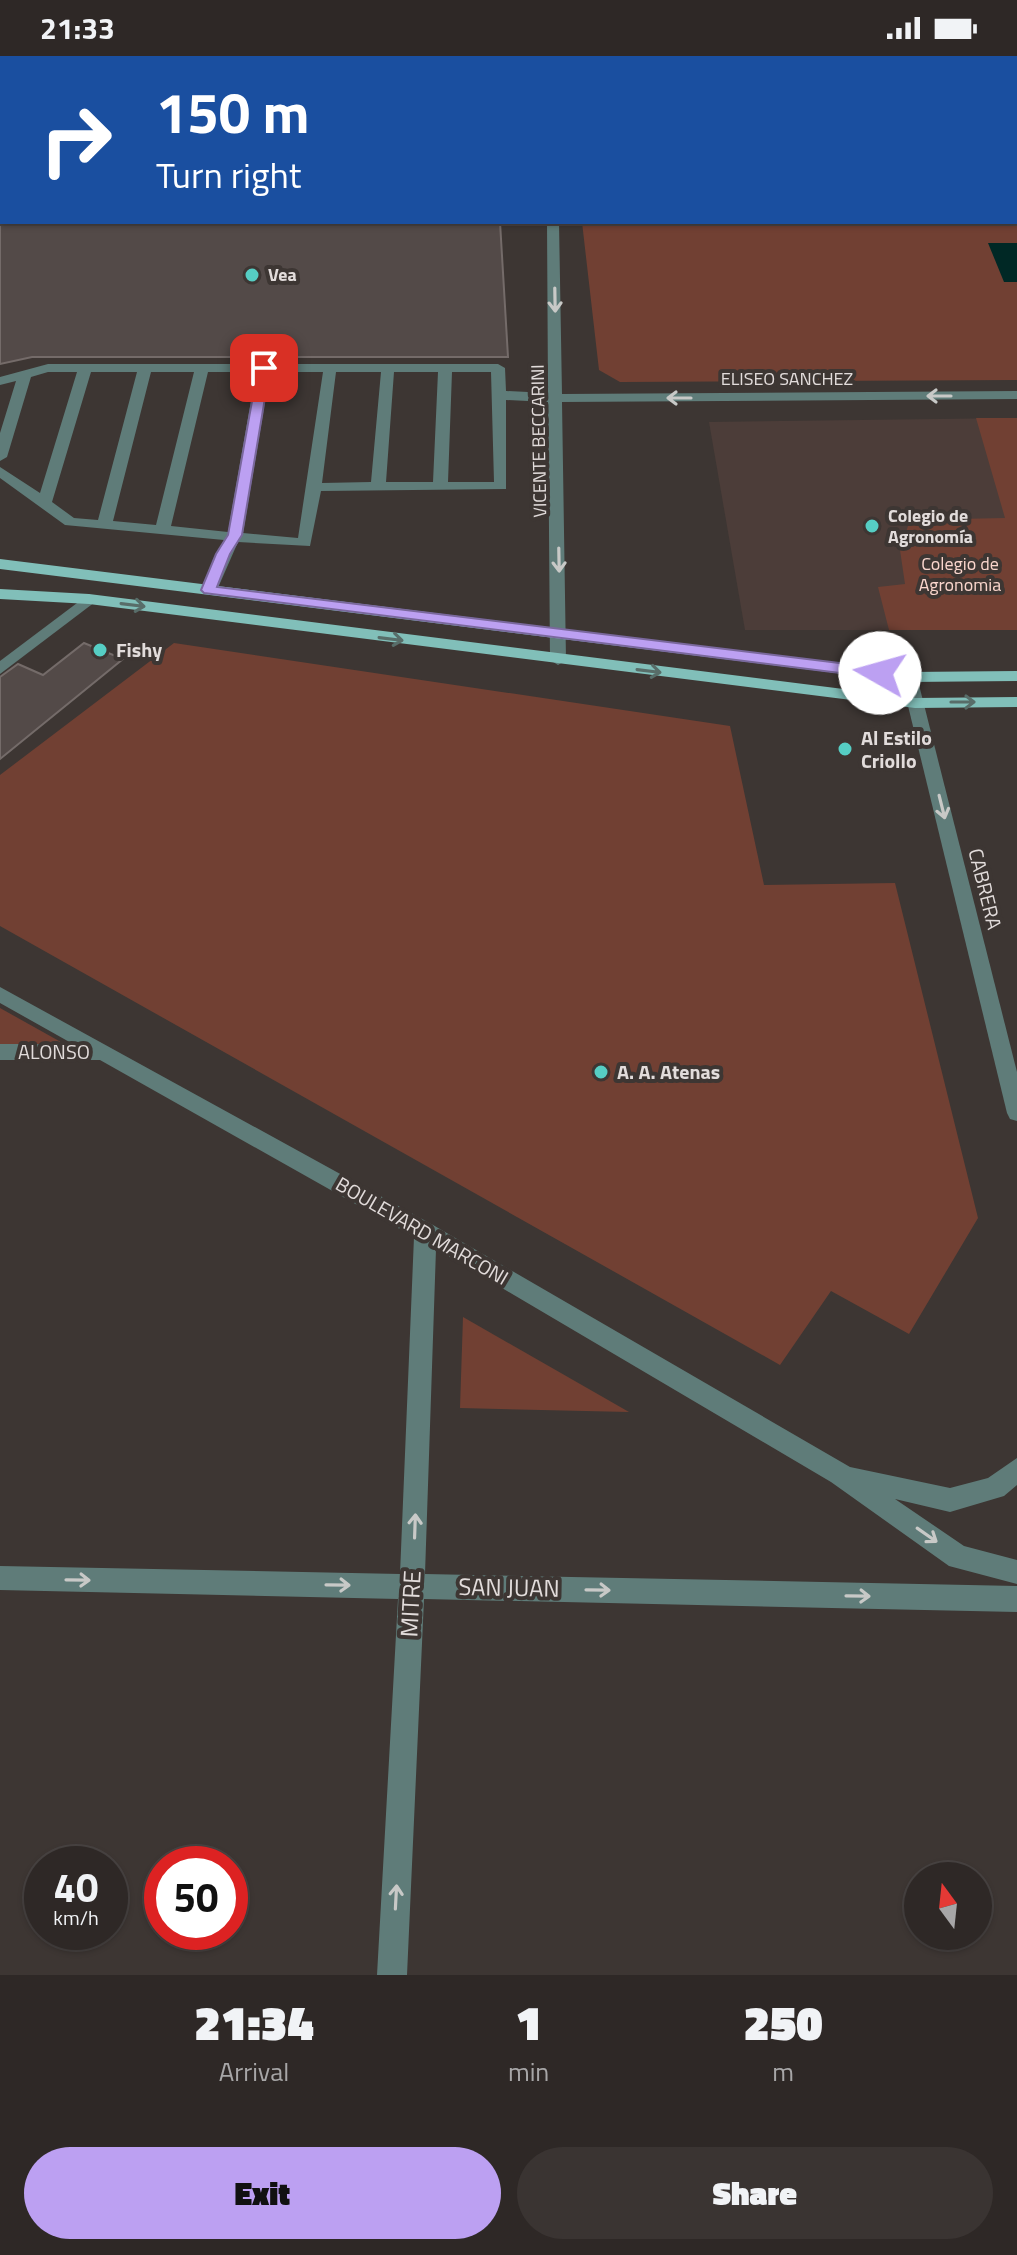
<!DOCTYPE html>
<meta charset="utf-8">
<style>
body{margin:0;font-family:"Titillium Web",sans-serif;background:#3a3432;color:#f1f3f6;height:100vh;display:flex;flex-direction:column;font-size:30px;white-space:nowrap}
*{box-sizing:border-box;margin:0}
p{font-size:26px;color:#a7a6a7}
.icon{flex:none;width:44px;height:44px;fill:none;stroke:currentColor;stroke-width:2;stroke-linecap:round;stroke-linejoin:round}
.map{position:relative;height:1919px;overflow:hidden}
.side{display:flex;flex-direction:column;background:#2e2826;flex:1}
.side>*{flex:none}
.guide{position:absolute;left:0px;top:0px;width:1018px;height:168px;box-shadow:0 2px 6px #0004,0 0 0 2px #494443;background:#1a4fa0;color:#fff;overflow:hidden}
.needle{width:52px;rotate:345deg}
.buttons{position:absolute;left:904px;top:1806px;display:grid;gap:16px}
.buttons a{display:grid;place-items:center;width:88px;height:88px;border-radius:50%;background:#2e2826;box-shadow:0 2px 6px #0004,0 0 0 2px #494443;font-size:40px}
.speed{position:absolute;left:24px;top:1790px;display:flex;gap:16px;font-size:40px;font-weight:700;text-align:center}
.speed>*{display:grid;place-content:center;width:104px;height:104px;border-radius:50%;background:#2e2826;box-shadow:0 2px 6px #0004,0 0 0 2px #494443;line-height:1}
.speed small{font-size:20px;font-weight:400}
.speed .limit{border:12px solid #d22;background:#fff;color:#111}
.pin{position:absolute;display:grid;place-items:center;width:68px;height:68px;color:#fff;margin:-34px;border-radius:16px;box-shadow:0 4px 12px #0006}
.me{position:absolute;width:88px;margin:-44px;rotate:277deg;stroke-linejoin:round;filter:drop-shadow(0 0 6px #0008)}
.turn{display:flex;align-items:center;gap:28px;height:168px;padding:0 24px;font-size:36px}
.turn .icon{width:104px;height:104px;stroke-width:2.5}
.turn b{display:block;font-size:56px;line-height:68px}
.eta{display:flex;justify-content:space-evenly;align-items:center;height:136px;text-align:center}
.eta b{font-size:48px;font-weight:800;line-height:56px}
.primary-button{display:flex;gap:16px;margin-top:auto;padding:16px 24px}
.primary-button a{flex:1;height:92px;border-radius:48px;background:#bca0f2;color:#111;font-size:32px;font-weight:800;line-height:92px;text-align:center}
.primary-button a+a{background:#3a3432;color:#f1f3f6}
.status{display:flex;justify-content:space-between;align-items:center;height:56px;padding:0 40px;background:#2e2826;direction:ltr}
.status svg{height:22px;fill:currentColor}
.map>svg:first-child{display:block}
</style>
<div class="status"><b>21:33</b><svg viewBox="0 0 49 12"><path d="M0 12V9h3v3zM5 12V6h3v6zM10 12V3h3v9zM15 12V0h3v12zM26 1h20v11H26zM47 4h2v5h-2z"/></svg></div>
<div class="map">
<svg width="1017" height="1919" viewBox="0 0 1017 1919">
<rect width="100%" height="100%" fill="#3d3633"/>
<path fill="#4c3d39" d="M 1017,362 L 1017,574 L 745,574 L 709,366 Z"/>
<g fill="#714033">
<path d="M 137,0 L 1017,0 L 1017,324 L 620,326 L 599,314 L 582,166 L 1016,166 L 1016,2 Z"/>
<path d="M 976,362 L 1017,362 L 1017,574 L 889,574 L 878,531 L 905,528 L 900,494 L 910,464 L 1005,462 Z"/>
<path d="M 174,587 L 730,670 L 764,829 L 895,827 L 978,1162 L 909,1278 L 831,1235 L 780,1309 L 0,870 L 0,719 Z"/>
<path d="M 0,952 L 68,990 L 0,988 Z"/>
<path d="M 463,1261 L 629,1356 L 460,1352 Z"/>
</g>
<path fill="#002825" d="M 988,187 L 1017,187 L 1017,226 L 1004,226 Z"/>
<g fill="#534a48" stroke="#746b69" stroke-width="2">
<path d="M 0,166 L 500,166 L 508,301 L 32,301 L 0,308 Z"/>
<path d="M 84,587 L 123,603 L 0,703 L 0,621 L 18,608 L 43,619 Z"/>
</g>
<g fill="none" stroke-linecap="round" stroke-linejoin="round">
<g fill="#5f7c79" fill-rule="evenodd">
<path d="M 547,166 L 559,166 L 562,338 L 1017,335 L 1017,343 L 562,346 L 566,604 L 558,609 L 550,604 L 548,346 L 506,344 L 506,433 L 321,435 L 310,490 L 238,486 L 217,534 L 209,539 L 201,534 L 224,484 L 65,469 L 0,422 L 0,411 L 40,437 L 77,316 L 48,316 L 31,321 L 7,401 L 0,405 L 0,377 L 16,325 L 0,329 L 0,321 L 48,308 L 498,308 L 505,312 L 506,335 L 548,337 ZM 91,316 L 137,316 L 98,464 L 74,462 L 52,446 ZM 151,316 L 194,316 L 156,469 L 113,465 ZM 208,316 L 256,316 L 228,476 L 171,470 ZM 270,316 L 323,316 L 298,482 L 243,477 ZM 336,316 L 381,316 L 371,426 L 322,427 ZM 394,316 L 438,316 L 433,426 L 386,426 ZM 452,316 L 491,316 L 494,426 L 448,426 Z"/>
<path d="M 89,538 L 97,543 L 95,546 L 0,618 L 0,605 Z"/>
<path d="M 909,616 L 917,621 L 1017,1016 L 1017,1065 L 1010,1063 L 1007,1057 L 901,621 Z"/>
<path d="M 0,931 L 433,1169 L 850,1411 L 950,1432 L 988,1422 L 1017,1402 L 1017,1429 L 1004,1440 L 950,1456 L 895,1443 L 964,1490 L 1017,1504 L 1017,1528 L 949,1510 L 831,1426 L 436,1193 L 425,1518 L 1017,1530 L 1017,1556 L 424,1543 L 407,1919 L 377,1919 L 398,1543 L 0,1534 L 0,1510 L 400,1518 L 414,1181 L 100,1004 L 0,1004 L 0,988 L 73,988 L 0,947 Z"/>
</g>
<g fill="#81bfb9" fill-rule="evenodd">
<path d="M 0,503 L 909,616 L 1017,615 L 1017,625 L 909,626 L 0,513 Z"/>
<path d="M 0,533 L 89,538 L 915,642 L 1017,641 L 1017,651 L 915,652 L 89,548 L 0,543 Z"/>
</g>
</g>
<defs><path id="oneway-shaft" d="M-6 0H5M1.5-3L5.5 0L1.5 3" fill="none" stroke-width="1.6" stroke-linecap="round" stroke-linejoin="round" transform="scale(2)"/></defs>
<g stroke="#c8c9c7">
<use href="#oneway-shaft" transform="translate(555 244) rotate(89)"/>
<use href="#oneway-shaft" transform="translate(939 340) rotate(180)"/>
<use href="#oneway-shaft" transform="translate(679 342) rotate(180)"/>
<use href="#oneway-shaft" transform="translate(559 504) rotate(89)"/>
<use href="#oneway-shaft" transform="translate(942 751) rotate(76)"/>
<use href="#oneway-shaft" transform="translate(415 1470) rotate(-88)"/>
<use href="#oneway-shaft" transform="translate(927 1479) rotate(35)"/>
<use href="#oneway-shaft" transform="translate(78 1524) rotate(1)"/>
<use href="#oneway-shaft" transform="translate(338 1529) rotate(1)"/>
<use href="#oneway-shaft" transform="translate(598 1534) rotate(1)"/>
<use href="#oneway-shaft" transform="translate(858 1540) rotate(1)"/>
<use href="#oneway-shaft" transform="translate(396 1841) rotate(-87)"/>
</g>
<g stroke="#586d69">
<use href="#oneway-shaft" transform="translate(133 549) rotate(7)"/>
<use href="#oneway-shaft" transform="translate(391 583) rotate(7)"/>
<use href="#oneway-shaft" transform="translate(649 615) rotate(7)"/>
<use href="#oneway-shaft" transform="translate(963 646)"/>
</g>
<path fill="#bca0f2" stroke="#7a689d" stroke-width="2" d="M 264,308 L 270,312 L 242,479 L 230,498 L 217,531 L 880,612 L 888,617 L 880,622 L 204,537 L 201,534 L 216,498 L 228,479 L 258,312 Z"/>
<g fill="#56cec4" stroke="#3d3633" stroke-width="3">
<circle cx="252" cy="219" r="8"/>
<circle cx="872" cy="470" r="8"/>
<circle cx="100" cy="594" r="8"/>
<circle cx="845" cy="693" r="8"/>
<circle cx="601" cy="1016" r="8"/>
</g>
<g text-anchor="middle" stroke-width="8" stroke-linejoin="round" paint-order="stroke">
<g font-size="18" font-weight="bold" fill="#e2dcdb" stroke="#3d3633" text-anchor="start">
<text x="268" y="225">Vea</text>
<text x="888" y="466">Colegio de<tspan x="888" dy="21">Agronomía</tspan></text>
</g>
<g font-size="18" fill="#e2dcdb" stroke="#3d3633">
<text x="787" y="329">ELISEO SANCHEZ</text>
<text transform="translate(539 385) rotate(-91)" y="6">VICENTE BECCARINI</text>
</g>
<g font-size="18" fill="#fad6cd" stroke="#3d3633">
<text x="960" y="514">Colegio de<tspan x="960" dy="21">Agronomia</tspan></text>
</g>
<g font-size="20" font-weight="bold" fill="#e2dcdb" stroke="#3d3633" text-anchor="start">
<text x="116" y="601">Fishy</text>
<text x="861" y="689">Al Estilo<tspan x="861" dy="23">Criollo</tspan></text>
<text x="617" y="1023">A. A. Atenas</text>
</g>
<g font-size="20" fill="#e2dcdb" stroke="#3d3633">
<text transform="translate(985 833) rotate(76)" y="7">CABRERA</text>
<text x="54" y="1003">ALONSO</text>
<text transform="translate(422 1175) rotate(30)" y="7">BOULEVARD MARCONI</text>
</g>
<g font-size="24" fill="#e2dcdb" stroke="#3d3633">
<text transform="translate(509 1532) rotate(1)" y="8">SAN JUAN</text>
<text transform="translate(411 1548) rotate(-87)" y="8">MITRE</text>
</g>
</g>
</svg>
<div class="buttons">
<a><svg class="needle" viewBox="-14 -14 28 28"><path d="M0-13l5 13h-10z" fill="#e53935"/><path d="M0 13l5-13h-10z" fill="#a7a6a7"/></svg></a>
</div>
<div class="speed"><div>40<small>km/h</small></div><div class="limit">50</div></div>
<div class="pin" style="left:264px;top:312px;background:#d93025"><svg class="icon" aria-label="arrive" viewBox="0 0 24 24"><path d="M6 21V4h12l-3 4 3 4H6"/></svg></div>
<svg class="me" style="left:880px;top:617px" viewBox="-20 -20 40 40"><circle r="19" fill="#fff"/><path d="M0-13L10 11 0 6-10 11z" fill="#bca0f2"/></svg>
<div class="guide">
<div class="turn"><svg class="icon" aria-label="right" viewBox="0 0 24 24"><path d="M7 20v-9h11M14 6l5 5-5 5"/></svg><div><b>150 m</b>Turn right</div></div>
</div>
</div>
<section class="side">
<div class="eta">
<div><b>21:34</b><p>Arrival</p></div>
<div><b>1</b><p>min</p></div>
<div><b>250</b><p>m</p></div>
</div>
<div class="primary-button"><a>Exit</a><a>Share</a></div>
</section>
